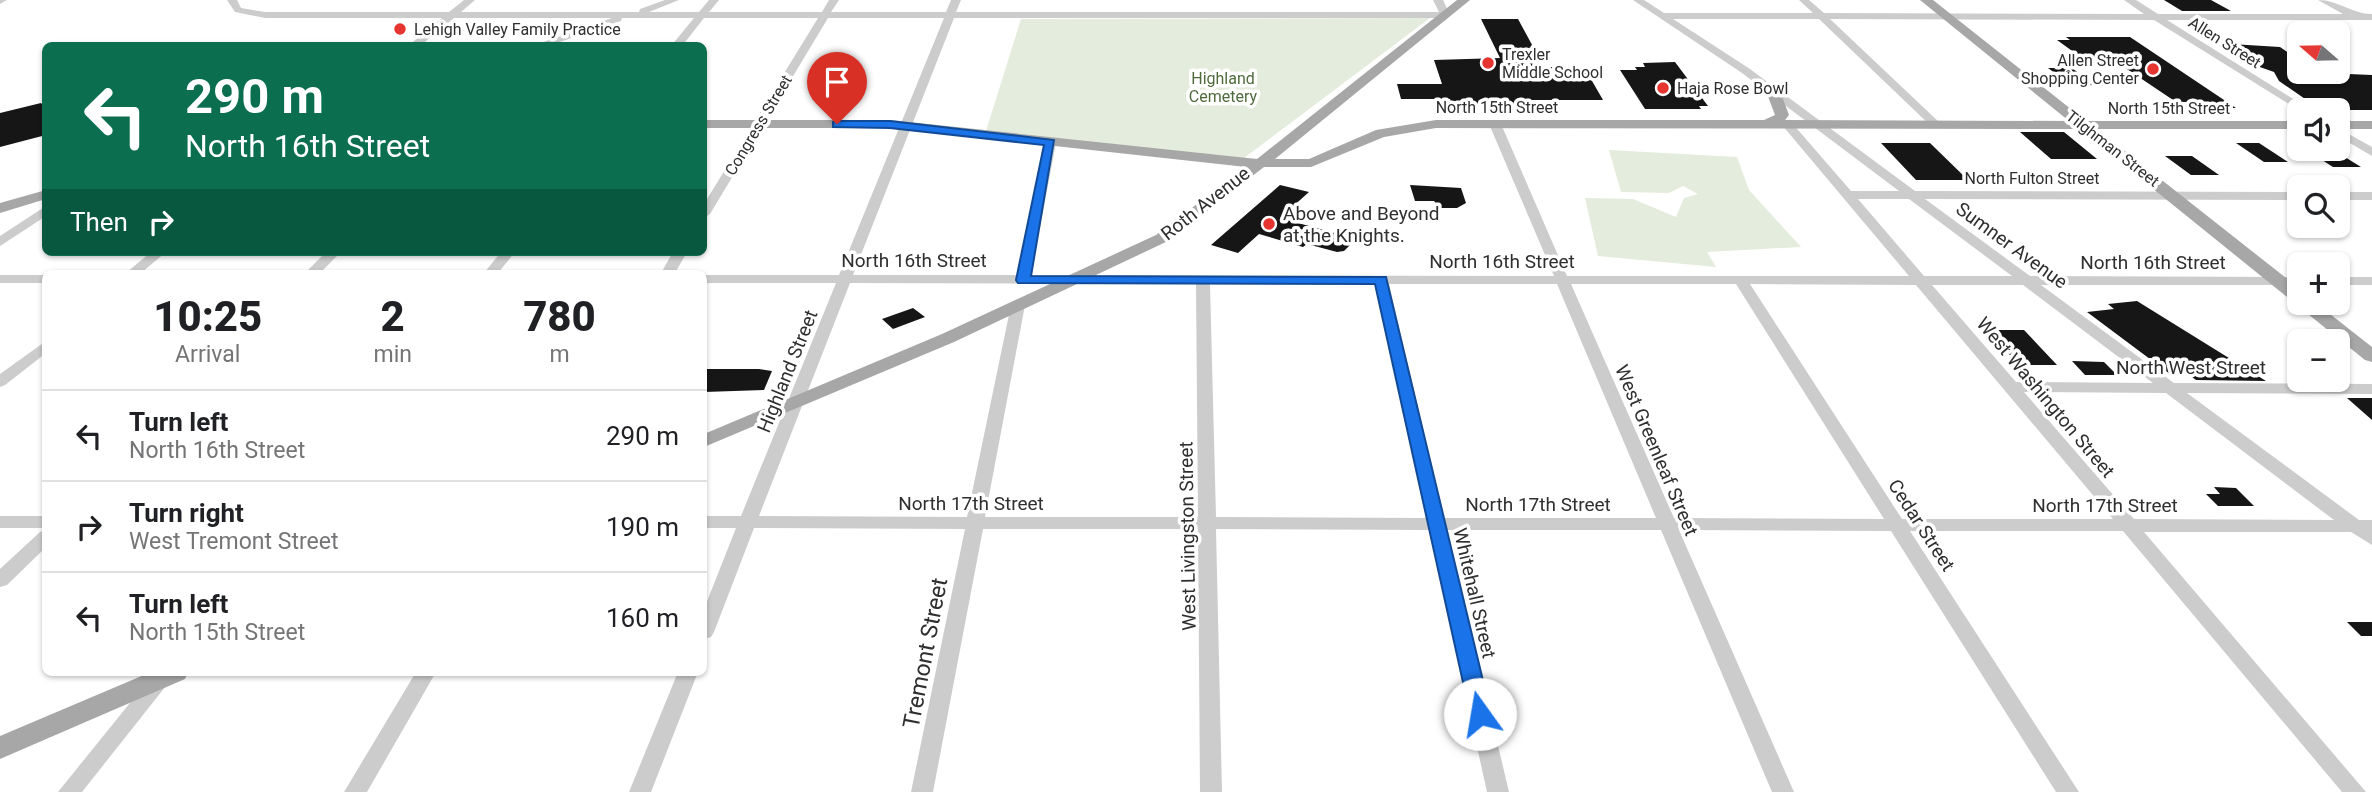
<!DOCTYPE html>
<meta charset="utf-8">
<style>
body{margin:0;font-family:Roboto,sans-serif;background:#f6f6f6;color:#202124;height:100vh;display:flex;flex-direction:column;font-size:26px;white-space:nowrap}
*{box-sizing:border-box;margin:0}
p{font-size:23px;color:#757577}
.icon{flex:none;width:38px;height:38px;fill:none;stroke:currentColor;stroke-width:2;stroke-linecap:round;stroke-linejoin:round}
.map{position:relative;flex:1;overflow:hidden}
.side{position:absolute;left:42px;top:270px;width:665px;height:406px;display:flex;flex-direction:column;background:#fff;border-radius:10px;box-shadow:0 2px 5px #0004}
.side>*{flex:none}
.guide{position:absolute;left:42px;top:42px;width:665px;height:214px;border-radius:10px;box-shadow:0 2px 5px #0004;background:#0b6e4f;color:#fff;overflow:hidden}
.needle{width:46px;rotate:290deg}
.fabs{position:absolute;left:2287px;top:21px;display:grid;gap:14px}
.fabs a{display:grid;place-items:center;width:63px;height:63px;border-radius:10px;background:#fff;box-shadow:0 2px 5px #0004;font-size:35px}
.pin{position:absolute;display:grid;place-items:center;width:60px;height:60px;color:#fff;margin:-72px -30px;border-radius:50% 50% 50% 0;rotate:-45deg;box-shadow:0 0 7px #0007}
.pin .icon{rotate:45deg}
.me{position:absolute;width:77px;margin:-38px;rotate:347deg;stroke-linejoin:round;filter:drop-shadow(0 0 5px #0008)}
.turn{display:flex;align-items:center;gap:24px;height:147px;padding:0 28px;font-size:32px}
.turn .icon{width:91px;height:91px;stroke-width:2.5}
.turn b{display:block;font-size:49px;line-height:60px}
.then{display:flex;align-items:center;height:66px;padding:0 28px;background:#0003;gap:14px;font-size:26px}
.eta{display:flex;justify-content:space-evenly;align-items:center;height:119px;text-align:center}
.eta b{font-size:42px;font-weight:800;line-height:49px}
ul{padding:0;list-style:none}
li{display:flex;align-items:center;gap:21px;height:91px;padding:0 28px;border-top:2px solid #e0e0e0}
li div{flex:1}
li b{display:block;font-size:26px}
li em{font-style:normal}
.map>svg:first-child{display:block}
</style>
<div class="map">
<svg width="2372" height="792" viewBox="0 0 2372 792">
<rect width="100%" height="100%" fill="#fff"/>
<g fill="#e4ecdd">
<path d="M 1430,18 L 1244,158 L 986,131 L 1021,19 Z"/>
<path d="M 1609,150 L 1737,157 L 1749,190 L 1801,247 L 1707,252 L 1716,267 L 1598,256 L 1585,198 L 1633,199 L 1676,217 L 1684,198 L 1698,194 L 1683,186 L 1669,193 L 1621,192 Z"/>
</g>
<g fill="#161616">
<path d="M 2164,0 L 2211,0 L 2231,11 L 2182,11 Z"/>
<path d="M 1481,19 L 1518,19 L 1544,67 L 1584,67 L 1603,100 L 1528,100 L 1530,104 L 1477,104 L 1478,107 L 1453,107 L 1450,99 L 1401,99 L 1397,84 L 1442,84 L 1434,60 L 1500,58 Z"/>
<path d="M 2066,37 L 2130,37 L 2236,108 L 2197,108 L 2189,102 L 2176,102 L 2115,61 L 2086,61 L 2057,40 L 2070,40 Z"/>
<path d="M 2215,43 L 2280,47 L 2300,61 L 2300,72 L 2372,75 L 2372,110 L 2321,110 L 2279,81 L 2274,72 L 2237,59 Z"/>
<path d="M 1675,62 L 1708,106 L 1699,106 L 1701,109 L 1645,109 L 1620,70 L 1637,70 L 1635,67 L 1645,67 L 1643,63 Z"/>
<path d="M 2048,68 L 2072,68 L 2094,85 L 2072,86 Z"/>
<path d="M 41,103 L 46,109 L 46,135 L 0,147 L 0,113 Z"/>
<path d="M 2020,132 L 2064,132 L 2097,159 L 2051,159 Z"/>
<path d="M 1881,143 L 1930,143 L 1968,180 L 1916,180 Z"/>
<path d="M 2236,143 L 2259,143 L 2288,162 L 2264,162 Z"/>
<path d="M 2305,149 L 2332,149 L 2361,167 L 2333,167 Z"/>
<path d="M 2165,156 L 2192,156 L 2219,175 L 2191,175 Z"/>
<path d="M 1280,185 L 1309,192 L 1280,218 L 1356,239 L 1344,251 L 1337,252 L 1307,244 L 1303,247 L 1259,234 L 1238,253 L 1211,245 Z"/>
<path d="M 1410,185 L 1461,188 L 1466,203 L 1457,208 L 1440,208 L 1434,201 L 1415,201 Z"/>
<path d="M 2137,301 L 2266,381 L 2196,380 L 2185,372 L 2170,374 L 2087,312 L 2114,309 L 2108,304 Z"/>
<path d="M 913,308 L 925,317 L 893,329 L 882,319 Z"/>
<path d="M 1987,330 L 2024,330 L 2057,365 L 2019,365 Z"/>
<path d="M 2072,361 L 2104,362 L 2117,375 L 2085,375 Z"/>
<path d="M 704,369 L 759,369 L 772,371 L 764,390 L 704,392 Z"/>
<path d="M 2347,398 L 2372,398 L 2372,420 Z"/>
<path d="M 2214,487 L 2236,488 L 2254,506 L 2218,506 L 2206,494 L 2220,494 Z"/>
<path d="M 2347,622 L 2372,622 L 2372,636 L 2361,636 Z"/>
</g>
<g fill="none" stroke-linecap="round" stroke-linejoin="round">
<g fill="#ccc" fill-rule="evenodd">
<path d="M 0,0 L 7,0 L 0,4 Z"/>
<path d="M 227,0 L 237,0 L 241,8 L 265,12 L 449,12 L 464,0 L 475,0 L 461,12 L 639,12 L 640,9 L 665,0 L 679,0 L 649,12 L 699,12 L 709,0 L 719,0 L 709,12 L 822,12 L 829,0 L 839,0 L 831,12 L 946,12 L 951,0 L 961,0 L 956,12 L 1439,12 L 1433,0 L 1443,0 L 1450,15 L 1445,18 L 954,18 L 853,275 L 1017,275 L 1044,143 L 1050,139 L 1056,143 L 1031,275 L 1554,276 L 1489,124 L 1495,121 L 1501,124 L 1567,276 L 1909,276 L 1782,125 L 1792,123 L 1851,191 L 1899,191 L 1742,73 L 1633,0 L 1644,0 L 1664,13 L 1813,13 L 1799,0 L 1809,0 L 1824,13 L 2144,14 L 2124,0 L 2136,0 L 2158,14 L 2343,14 L 2318,0 C 2338,0 2352,14 2372,14 L 2372,20 L 2167,20 L 2311,110 L 2300,111 L 2154,20 L 1830,19 L 1940,123 L 1942,125 L 1936,128 L 1932,127 L 1819,19 L 1673,19 L 1750,69 L 1915,191 L 2300,192 L 2300,200 L 1925,199 L 2030,276 L 2300,277 L 2300,285 L 2041,285 L 2174,383 L 2372,384 L 2372,394 L 2187,393 L 2359,520 L 2372,520 L 2372,545 L 2351,532 L 2144,532 L 2366,792 L 2342,792 L 2123,531 L 1910,531 L 2079,792 L 2056,792 L 1891,531 L 1679,530 L 1794,792 L 1772,792 L 1661,530 L 1447,530 L 1509,792 L 1487,792 L 1429,530 L 1216,529 L 1222,792 L 1200,792 L 1198,529 L 983,529 L 933,792 L 911,792 L 965,529 L 754,528 L 714,632 L 711,637 L 704,639 L 704,609 L 736,528 L 704,528 L 704,516 L 741,516 L 836,283 L 704,283 L 704,275 L 839,275 L 944,18 L 828,18 L 710,214 L 704,218 L 704,204 L 818,18 L 704,18 L 682,46 L 671,46 L 694,18 L 622,18 L 621,21 L 548,46 L 532,46 L 612,18 L 454,18 L 420,46 L 408,46 L 442,18 L 265,18 L 235,12 ZM 1858,199 L 1909,199 L 2012,276 L 1924,276 ZM 850,283 L 1196,284 L 1198,517 L 985,517 L 1025,305 L 1018,301 L 1011,305 L 967,517 L 759,516 ZM 1210,284 L 1375,284 L 1426,518 L 1216,517 ZM 1389,284 L 1557,284 L 1656,518 L 1444,518 ZM 1571,284 L 1736,284 L 1884,519 L 1674,518 ZM 1750,284 L 1916,285 L 2113,519 L 1902,519 ZM 1932,285 L 2023,285 L 2153,383 L 2016,382 ZM 2024,392 L 2166,393 L 2334,520 L 2134,519 Z"/>
<path d="M 2338,128 L 2372,147 L 2372,156 L 2338,136 Z"/>
<rect x="2338" y="192" width="34" height="8"/>
<path d="M 46,206 L 46,216 L 0,246 L 0,236 Z"/>
<path d="M 151,252 L 166,252 L 141,273 L 126,273 Z"/>
<path d="M 326,252 L 341,252 L 320,273 L 305,273 Z"/>
<path d="M 501,252 L 515,252 L 498,273 L 484,273 Z"/>
<path d="M 673,252 L 687,252 L 675,273 L 661,273 Z"/>
<rect x="0" y="275" width="46" height="8"/>
<rect x="2338" y="277" width="34" height="8"/>
<path d="M 46,341 L 46,353 L 5,385 L 0,387 L 0,374 Z"/>
<rect x="0" y="516" width="46" height="12"/>
<path d="M 46,530 L 46,547 L 7,585 L 0,587 L 0,569 L 40,532 Z"/>
<path d="M 155,672 L 177,672 L 82,792 L 58,792 Z"/>
<path d="M 416,672 L 436,672 L 367,792 L 344,792 Z"/>
<path d="M 678,672 L 698,672 L 651,792 L 629,792 Z"/>
</g>
<g fill="#a7a7a7" fill-rule="evenodd">
<path d="M 1457,0 L 1470,0 L 1275,159 L 1309,159 L 1376,130 L 1436,120 L 1764,120 L 1775,115 L 1766,91 L 1773,87 L 1780,91 L 1789,115 L 1785,120 L 2069,121 L 1920,0 L 1933,0 L 2086,121 L 2300,121 L 2300,129 L 2097,129 L 2300,289 L 2300,303 L 2316,303 L 2372,347 L 2372,362 L 2365,360 L 2079,129 L 1436,128 L 1384,137 L 1311,167 L 1264,167 L 1168,241 L 954,342 L 704,447 L 704,434 L 942,334 L 1156,235 L 1246,167 L 890,128 L 704,128 L 704,120 L 890,120 L 1257,159 Z"/>
<rect x="2338" y="121" width="34" height="8"/>
<path d="M 46,190 L 46,199 L 0,213 L 0,203 Z"/>
<path d="M 151,672 L 188,672 L 185,679 L 0,759 L 0,736 Z"/>
</g>
</g>
<path fill="#1a73e8" stroke="#114b97" stroke-width="2" d="M 837,121 L 890,121 L 1054,140 L 1031,276 L 1386,277 L 1491,714 L 1488,720 L 1480,723 L 1473,720 L 1470,714 L 1375,284 L 1018,283 L 1016,280 L 1044,145 L 890,128 L 833,127 L 833,122 Z"/>
<g fill="#e63431" stroke="#fff" stroke-width="2.5">
<circle cx="400" cy="29" r="7"/>
<circle cx="1488" cy="63" r="7"/>
<circle cx="2153" cy="69" r="7"/>
<circle cx="1663" cy="88" r="7"/>
<circle cx="1269" cy="224" r="7"/>
</g>
<g text-anchor="middle" stroke-width="7" stroke-linejoin="round" paint-order="stroke">
<g font-size="16" fill="#2f2f2f" stroke="#fff" text-anchor="start">
<text x="414" y="35">Lehigh Valley Family Practice</text>
<text x="1502" y="60">Trexler<tspan x="1502" dy="18">Middle School</tspan></text>
<text x="2139" y="66" text-anchor="end">Allen Street<tspan x="2139" dy="18">Shopping Center</tspan></text>
<text x="1677" y="94">Haja Rose Bowl</text>
</g>
<g font-size="16" fill="#2f2f2f" stroke="#fff">
<text transform="translate(2225 42) rotate(32)" y="6">Allen Street</text>
<text x="1497" y="113">North 15th Street</text>
<text x="2169" y="114">North 15th Street</text>
<text transform="translate(758 125) rotate(-59)" y="6">Congress Street</text>
<text transform="translate(2113 148) rotate(38)" y="6">Tilghman Street</text>
<text x="2032" y="184">North Fulton Street</text>
</g>
<g font-size="16" fill="#4e6b3c" stroke="#fff">
<text x="1223" y="84">Highland<tspan x="1223" dy="18">Cemetery</tspan></text>
</g>
<g font-size="19" fill="#2f2f2f" stroke="#fff">
<text transform="translate(1205 203) rotate(-38)" y="7">Roth Avenue</text>
<text transform="translate(2012 245) rotate(36)" y="7">Sumner Avenue</text>
<text x="914" y="267">North 16th Street</text>
<text x="1502" y="268">North 16th Street</text>
<text x="2153" y="269">North 16th Street</text>
<text x="2191" y="374">North West Street</text>
<text transform="translate(787 371) rotate(-68)" y="7">Highland Street</text>
<text transform="translate(2046 397) rotate(50)" y="7">West Washington Street</text>
<text transform="translate(1657 450) rotate(67)" y="7">West Greenleaf Street</text>
<text x="971" y="510">North 17th Street</text>
<text x="1538" y="511">North 17th Street</text>
<text x="2105" y="512">North 17th Street</text>
<text transform="translate(1922 525) rotate(57)" y="7">Cedar Street</text>
<text transform="translate(1187 536) rotate(-91)" y="7">West Livingston Street</text>
<text transform="translate(1475 593) rotate(77)" y="7">Whitehall Street</text>
</g>
<g font-size="19" fill="#2f2f2f" stroke="#fff" text-anchor="start">
<text x="1283" y="220">Above and Beyond<tspan x="1283" dy="22">at the Knights.</tspan></text>
</g>
<g font-size="23" fill="#2f2f2f" stroke="#fff">
<text transform="translate(925 653) rotate(-79)" y="8">Tremont Street</text>
</g>
</g>
</svg>
<div class="fabs">
<a><svg class="needle" viewBox="-14 -14 28 28"><path d="M0-13l5 13h-10z" fill="#e53935"/><path d="M0 13l5-13h-10z" fill="#757577"/></svg></a>
<a><svg class="icon" aria-label="sound" viewBox="0 0 24 24"><path d="M4 9h4l5-4v14l-5-4H4zM17 9q2 3 0 6"/></svg></a>
<a><svg class="icon" aria-label="search" viewBox="0 0 24 24"><circle cx="10" cy="10" r="6"/><path d="M15 15l6 6"/></svg></a>
<a>+</a>
<a>−</a>
</div>
<div class="pin" style="left:837px;top:124px;background:#d93025"><svg class="icon" aria-label="arrive" viewBox="0 0 24 24"><path d="M6 21V4h12l-3 4 3 4H6"/></svg></div>
<svg class="me" style="left:1480px;top:714px" viewBox="-20 -20 40 40"><circle r="19" fill="#fff"/><path d="M0-13L10 11 0 6-10 11z" fill="#1a73e8"/></svg>
<div class="guide">
<div class="turn"><svg class="icon" aria-label="left" viewBox="0 0 24 24"><path d="M17 20v-9H6M10 6l-5 5 5 5"/></svg><div><b>290 m</b>North 16th Street</div></div>
<div class="then">Then<svg class="icon" aria-label="right" viewBox="0 0 24 24"><path d="M7 20v-9h11M14 6l5 5-5 5"/></svg></div>
</div>
<section class="side">
<div class="eta">
<div><b>10:25</b><p>Arrival</p></div>
<div><b>2</b><p>min</p></div>
<div><b>780</b><p>m</p></div>
</div>
<ul>
<li><svg class="icon" aria-label="left" viewBox="0 0 24 24"><path d="M17 20v-9H6M10 6l-5 5 5 5"/></svg><div><b>Turn left</b><p>North 16th Street</p></div><em>290 m</em></li>
<li><svg class="icon" aria-label="right" viewBox="0 0 24 24"><path d="M7 20v-9h11M14 6l5 5-5 5"/></svg><div><b>Turn right</b><p>West Tremont Street</p></div><em>190 m</em></li>
<li><svg class="icon" aria-label="left" viewBox="0 0 24 24"><path d="M17 20v-9H6M10 6l-5 5 5 5"/></svg><div><b>Turn left</b><p>North 15th Street</p></div><em>160 m</em></li>
</ul>
</section>
</div>
